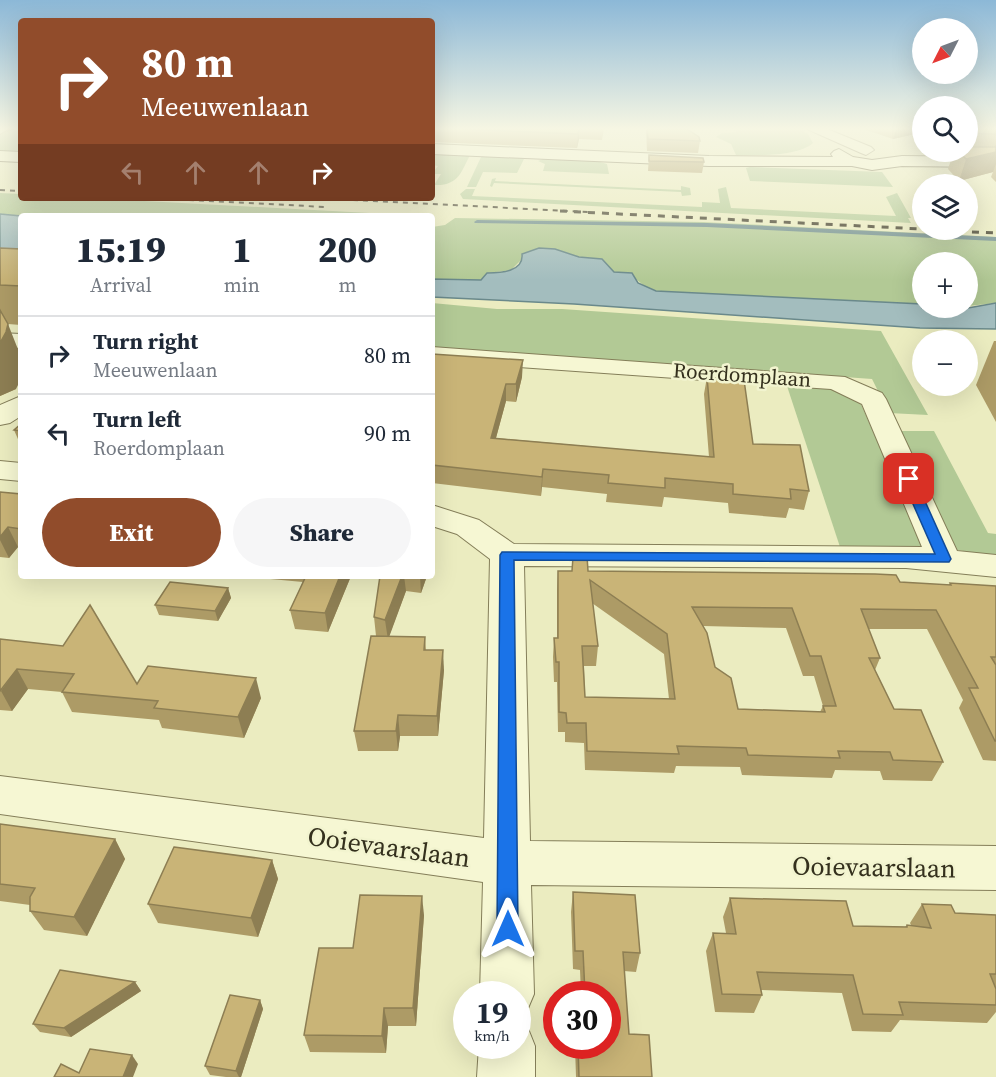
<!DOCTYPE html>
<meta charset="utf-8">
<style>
body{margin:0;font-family:"Source Serif 4",serif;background:#f6f6f7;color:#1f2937;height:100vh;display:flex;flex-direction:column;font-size:22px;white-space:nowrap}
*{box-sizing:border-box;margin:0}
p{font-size:20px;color:#747a83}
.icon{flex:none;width:33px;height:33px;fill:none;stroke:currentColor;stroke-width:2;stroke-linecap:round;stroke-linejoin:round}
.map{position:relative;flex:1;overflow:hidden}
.drawer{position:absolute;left:18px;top:213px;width:417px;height:366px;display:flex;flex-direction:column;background:#fff;border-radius:6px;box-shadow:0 6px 24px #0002}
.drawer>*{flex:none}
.hud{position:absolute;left:18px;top:18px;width:417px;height:183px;border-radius:6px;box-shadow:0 6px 24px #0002;background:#914c2b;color:#fff;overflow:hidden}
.needle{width:39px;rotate:228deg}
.controls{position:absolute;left:912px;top:18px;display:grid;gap:12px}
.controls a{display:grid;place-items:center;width:66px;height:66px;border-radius:50%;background:#fff;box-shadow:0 6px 24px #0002;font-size:30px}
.speed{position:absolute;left:453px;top:981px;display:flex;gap:12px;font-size:30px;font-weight:700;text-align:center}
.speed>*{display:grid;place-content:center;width:78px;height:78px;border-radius:50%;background:#fff;box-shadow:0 6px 24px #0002;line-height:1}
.speed small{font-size:15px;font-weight:400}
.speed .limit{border:9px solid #d22;background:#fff;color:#111}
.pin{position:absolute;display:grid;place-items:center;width:51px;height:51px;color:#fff;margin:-26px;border-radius:12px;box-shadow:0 3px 9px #0006}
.me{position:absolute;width:66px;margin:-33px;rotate:0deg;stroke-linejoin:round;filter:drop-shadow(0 0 4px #0008)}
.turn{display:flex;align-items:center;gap:21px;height:126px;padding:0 24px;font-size:27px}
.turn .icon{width:78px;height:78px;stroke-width:2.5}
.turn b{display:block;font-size:42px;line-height:51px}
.lanes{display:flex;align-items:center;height:57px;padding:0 24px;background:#0003;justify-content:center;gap:30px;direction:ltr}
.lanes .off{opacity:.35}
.eta{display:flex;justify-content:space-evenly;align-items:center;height:102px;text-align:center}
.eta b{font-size:36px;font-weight:800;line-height:42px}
.action{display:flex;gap:12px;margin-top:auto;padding:12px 24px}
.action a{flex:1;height:69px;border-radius:36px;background:#914c2b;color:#fff;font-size:24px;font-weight:800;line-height:69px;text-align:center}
.action a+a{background:#f6f6f7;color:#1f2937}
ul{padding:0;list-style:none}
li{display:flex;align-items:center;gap:18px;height:78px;padding:0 24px;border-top:2px solid #e0e1e3}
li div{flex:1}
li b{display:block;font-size:22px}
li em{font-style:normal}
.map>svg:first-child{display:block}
</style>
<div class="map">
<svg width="996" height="1077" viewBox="0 0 996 1077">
<rect width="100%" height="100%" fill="#ebecc0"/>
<g fill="#b2c995">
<path d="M 9,129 L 21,129 L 21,154 L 0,154 L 0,132 Z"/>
<path d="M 737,129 L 799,129 L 808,134 L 813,143 C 797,157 757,155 736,155 L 731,144 L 716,137 L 722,133 L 736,132 Z"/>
<path d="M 432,153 L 471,153 C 461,172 459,186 434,185 L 441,174 L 432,174 L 438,166 L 432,165 Z"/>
<path d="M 482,155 L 520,156 L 524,159 L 517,173 L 483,172 L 476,187 L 467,187 Z"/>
<path d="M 548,157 L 590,159 L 607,164 L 609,174 L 543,171 L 545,164 L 538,161 Z"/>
<path d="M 750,167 L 882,172 L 893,187 L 750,181 L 746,168 Z"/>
<path d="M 496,178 L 495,181 L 681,190 L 681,186 L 690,188 L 691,195 L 682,196 L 681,192 L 494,183 L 492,187 L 490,186 L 492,179 Z"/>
<path d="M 726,187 L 731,208 L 896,216 L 886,197 L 897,193 L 911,218 L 908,218 L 911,223 L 463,199 L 460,194 L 466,189 L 475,189 L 472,196 L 702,207 L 702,202 L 720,203 L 718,189 Z"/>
<path d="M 0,193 L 21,194 L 21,198 L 89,198 L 388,214 L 390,216 L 21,216 L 0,214 Z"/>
<path d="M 455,218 L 703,222 L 996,237 L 996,303 L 968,306 L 968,262 L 922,262 L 922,304 L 656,291 C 641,287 635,275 624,272 C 621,272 617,272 614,272 L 602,259 L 579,257 L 555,249 L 523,258 L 511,270 L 487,273 L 481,280 L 432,279 L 432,227 L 445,225 Z"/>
<path d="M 432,303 L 497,309 L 562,309 L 881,331 L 928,415 L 889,413 L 872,379 L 432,347 Z"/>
<path d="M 786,383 L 854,388 L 924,549 L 840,547 Z"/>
<path d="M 898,431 L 934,431 L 988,533 L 996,534 L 996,556 L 957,550 Z"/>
</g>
<g fill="#a3bdbe" stroke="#6a898b" stroke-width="1.5">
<path d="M 0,214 L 21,216 L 21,273 L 0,271 Z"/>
<path d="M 539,248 L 555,249 L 579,257 L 602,259 L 614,272 L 632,273 L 638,283 L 656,291 L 922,304 L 922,308 L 968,308 L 996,303 L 996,329 L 920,328 L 574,304 L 432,297 L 432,279 L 481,280 L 487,273 C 500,273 524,272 522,254 Z"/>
</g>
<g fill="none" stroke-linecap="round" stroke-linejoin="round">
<path fill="#6a898b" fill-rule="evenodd" d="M 477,220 L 707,223 L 996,237 L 996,241 L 707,227 L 475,223 L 474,222 Z"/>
<defs>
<g id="street">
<path d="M 0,129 L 8,129 L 0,134 Z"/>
<path d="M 807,129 L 827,129 L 871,147 L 874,150 L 866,155 L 861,153 Z"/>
<path d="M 0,333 L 21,334 L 21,348 L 0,347 Z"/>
<path d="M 432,347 L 845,377 L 882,393 L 886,399 L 957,551 L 996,555 L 996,577 L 906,568 L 524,566 L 530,841 L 996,846 L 996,890 L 531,885 L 534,994 L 526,1013 L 518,1017 L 518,994 L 480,994 L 483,882 L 0,814 L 0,776 L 484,838 L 490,559 L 457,534 L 432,526 L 432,505 L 479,520 L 514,544 L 922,547 L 862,404 L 831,389 L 432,361 Z"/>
<path d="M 21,396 L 21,416 L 10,423 L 0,425 L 0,405 Z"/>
<path d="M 0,461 L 21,463 L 21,481 L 0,479 Z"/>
<path d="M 518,1022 L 527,1026 L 535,1046 L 535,1077 L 477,1077 L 479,1046 L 518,1046 Z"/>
</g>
<g id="secondary">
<path d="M 432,144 L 709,156 L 833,157 L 831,154 L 834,151 L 839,149 L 853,157 L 872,160 L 902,156 L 987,157 L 995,162 L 987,167 L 902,166 L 872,170 L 852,166 L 709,166 L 432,154 Z"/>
<path d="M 0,151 L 21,152 L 21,162 L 0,161 Z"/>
</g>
</defs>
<use href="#street" stroke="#847e59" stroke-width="2"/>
<use href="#secondary" stroke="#665f3c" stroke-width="2"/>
<use href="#street" fill="#f6f7d3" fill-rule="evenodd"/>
<use href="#secondary" fill="#f6f7d3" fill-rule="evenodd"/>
<g stroke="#34301d" stroke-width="2" stroke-dasharray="5 5" stroke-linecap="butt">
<path d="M 0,190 L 21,191"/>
<path d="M 149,198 L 326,207"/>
<path d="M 313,198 L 589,212"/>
</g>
<g stroke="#34301d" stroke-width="3" stroke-dasharray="7 7" stroke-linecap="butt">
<path d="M 560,211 L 922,229"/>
<path d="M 930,230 L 996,233"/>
</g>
</g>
<g fill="#ad9b66" fill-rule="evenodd">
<path d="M 432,129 L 604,129 L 602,140 L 579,139 L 577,148 L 432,142 Z"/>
<path d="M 646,129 L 687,129 L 700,141 L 698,153 L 647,151 Z"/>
<path d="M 863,129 L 922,129 L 922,137 L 919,133 L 893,139 Z"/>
<path d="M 968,129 L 996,129 L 996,182 L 991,177 L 993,172 L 959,181 L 948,169 L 953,154 L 937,154 L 934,152 L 968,152 Z"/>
<path d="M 649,155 L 704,162 L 702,173 L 648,171 Z"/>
<path d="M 0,248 L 21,249 L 21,325 L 8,324 L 16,389 L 0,396 Z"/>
<path d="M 994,341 L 996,341 L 996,422 L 976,385 Z"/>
<path d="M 432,354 L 522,377 L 516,402 L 506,401 L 496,438 L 709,457 L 704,394 L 707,377 L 753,444 L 809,491 L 804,510 L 789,508 L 786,518 L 729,513 L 728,503 L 664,497 L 662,507 L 606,502 L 607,494 L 542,487 L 541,496 L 432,483 Z"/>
<path d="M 21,424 L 21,446 L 14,430 Z"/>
<path d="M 0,492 L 21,494 L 21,548 L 18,547 L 9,558 L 0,557 Z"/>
<path d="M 558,571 L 588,571 L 949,585 L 950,583 L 996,586 L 996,761 L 983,760 L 959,708 L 963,700 L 927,629 L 868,629 L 880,658 L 875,670 L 894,709 L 943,762 L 932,781 L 883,780 L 880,771 L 835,770 L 832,778 L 742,775 L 740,767 L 676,766 L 674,773 L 585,770 L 584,743 L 565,742 L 565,732 L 558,732 L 557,682 L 554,682 L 553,657 L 554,638 L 557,638 L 557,590 ZM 592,603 L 664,654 L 669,699 L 585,697 L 584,666 L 596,666 L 598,646 ZM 703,626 L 786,628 L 803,676 L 814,676 L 823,706 L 820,712 L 738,709 L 715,667 Z"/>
<path d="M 239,576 L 351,576 L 328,632 L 295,629 L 290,610 L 303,582 Z"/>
<path d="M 380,576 L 427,576 L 421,593 L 406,591 L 389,636 L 425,637 L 426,650 L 444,670 L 438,736 L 400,736 L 398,751 L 358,751 L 354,731 L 376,636 L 374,617 Z"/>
<path d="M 228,588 L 231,598 L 218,621 L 159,615 L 155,605 Z"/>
<path d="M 0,639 L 137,684 L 261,698 L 244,738 L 162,728 L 159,720 L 72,712 L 62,692 L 28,689 L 12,711 L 0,710 Z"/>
<path d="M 0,824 L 115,839 L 125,859 L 87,936 L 44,930 L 30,911 L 30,905 L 0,901 Z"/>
<path d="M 272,860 L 278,879 L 258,937 L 158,923 L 148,904 Z"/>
<path d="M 573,892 L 640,953 L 636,972 L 624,971 L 629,1034 L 652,1077 L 576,1077 L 575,1046 L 608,1046 L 608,994 L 581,994 L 580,970 L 573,969 L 571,912 Z"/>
<path d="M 730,898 L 853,926 L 905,927 L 907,925 L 911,925 L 910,923 L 922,904 L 955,913 L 996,915 L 996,1012 L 987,1023 L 900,1020 L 891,1032 L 852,1031 L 842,993 L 761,990 L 762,995 L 754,1013 L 715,1012 L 706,951 L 713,933 L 726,933 L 723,917 Z"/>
<path d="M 424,915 L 416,1026 L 388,1026 L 386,1053 L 310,1052 L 304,1035 L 353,948 Z"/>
<path d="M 135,982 L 141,991 L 71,1037 L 40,1032 L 33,1024 Z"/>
<path d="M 260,1000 L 263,1009 L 241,1077 L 226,1077 L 210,1075 L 205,1066 Z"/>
</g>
<g fill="#8d7e53">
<path d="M 6,129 L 16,129 L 7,132 Z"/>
<path d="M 579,129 L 579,139 L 577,148 L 578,134 Z"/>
<path d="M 896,129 L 921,129 L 919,133 L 893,139 Z"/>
<path d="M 996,152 L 996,164 L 993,172 L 959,181 L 966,159 Z"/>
<path d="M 8,324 L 21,357 L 21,379 L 16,389 L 0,396 L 0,343 Z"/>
<path d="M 523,360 L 522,377 L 516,402 L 516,384 Z"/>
<path d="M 506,384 L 506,401 L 491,456 L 491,438 Z"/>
<path d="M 543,469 L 542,487 L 541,496 L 542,477 Z"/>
<path d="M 8,527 L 18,547 L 9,558 L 0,540 L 0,537 Z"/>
<path d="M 340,576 L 351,576 L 328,632 L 325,613 Z"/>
<path d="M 402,576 L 404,576 L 406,591 L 388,640 L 385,620 Z"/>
<path d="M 420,576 L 427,576 L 421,593 Z"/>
<path d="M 228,588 L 231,598 L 218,621 L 215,611 Z"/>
<path d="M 443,650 L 444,670 L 438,736 L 437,716 Z"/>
<path d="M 17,669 L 28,689 L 12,711 L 1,691 Z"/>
<path d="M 256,678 L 261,698 L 244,738 L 238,717 Z"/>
<path d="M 398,715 L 400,736 L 398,751 L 396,731 Z"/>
<path d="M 115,839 L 125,859 L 87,936 L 74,917 Z"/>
<path d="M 272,860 L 278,879 L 258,937 L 251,918 Z"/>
<path d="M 422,896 L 424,915 L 416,1026 L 413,1008 Z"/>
<path d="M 135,982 L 141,991 L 71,1037 L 64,1028 Z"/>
<path d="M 260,1000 L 263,1009 L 241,1077 L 239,1077 L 236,1071 Z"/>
<path d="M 384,1008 L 388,1026 L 386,1053 L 382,1036 Z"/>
<path d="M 132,1055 L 138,1064 L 133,1077 L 123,1077 Z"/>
</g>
<g fill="#c9b477" stroke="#8d7e53" stroke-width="1.5" fill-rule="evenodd">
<path d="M 463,129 L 579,129 L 578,134 Z"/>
<path d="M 647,129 L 687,129 L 699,137 L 700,141 L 648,139 Z"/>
<path d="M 968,129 L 996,129 L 996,135 L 994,134 L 968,133 Z"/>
<path d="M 996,146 L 996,152 L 966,159 L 959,152 L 968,152 L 968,147 L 995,147 Z"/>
<path d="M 649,155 L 703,158 L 704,162 L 649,161 Z"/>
<path d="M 0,248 L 21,249 L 21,286 L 0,285 Z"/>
<path d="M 0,310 L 8,324 L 6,332 L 0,343 Z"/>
<path d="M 432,354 L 523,360 L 516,384 L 506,384 L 491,438 L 712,457 L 714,457 L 707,377 L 744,380 L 753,444 L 800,445 L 809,491 L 790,489 L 791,499 L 733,494 L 733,484 L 665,478 L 665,488 L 608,483 L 609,475 L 543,469 L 542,477 L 432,465 Z"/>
<path d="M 21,424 L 21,431 L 14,430 Z"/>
<path d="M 0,492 L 21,494 L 21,529 L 8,527 L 0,537 Z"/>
<path d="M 587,556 L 588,571 L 875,574 L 896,575 L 900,582 L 951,585 L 950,583 L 996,586 L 996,657 L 991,657 L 996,665 L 996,741 L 995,741 L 969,688 L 978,688 L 936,610 L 861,609 L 880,658 L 869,658 L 894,709 L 921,710 L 943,762 L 893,760 L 890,752 L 838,751 L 840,758 L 748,755 L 746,748 L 677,746 L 679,754 L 587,751 L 586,723 L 567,723 L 566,713 L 559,712 L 559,662 L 556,662 L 554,638 L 558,638 L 558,571 L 572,571 L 573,557 ZM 590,580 L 667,634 L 675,699 L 585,697 L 582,646 L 598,646 ZM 692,607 L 792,608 L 810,656 L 821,656 L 836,706 L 823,706 L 825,712 L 738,709 L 731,678 L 715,667 L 707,633 Z"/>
<path d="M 306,576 L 340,576 L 325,613 L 290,610 Z"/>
<path d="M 380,576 L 402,576 L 385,620 L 374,617 Z"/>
<path d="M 170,582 L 228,588 L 215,611 L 155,605 Z"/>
<path d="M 90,605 L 137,684 L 148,666 L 256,678 L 238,717 L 154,708 L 158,701 L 62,692 L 74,674 L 17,669 L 0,691 L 0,639 L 63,646 Z"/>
<path d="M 371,636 L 425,637 L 424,650 L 443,650 L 437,716 L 398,715 L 396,731 L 354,731 Z"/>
<path d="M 0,824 L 115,839 L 74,917 L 30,911 L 30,897 L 35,888 L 0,884 Z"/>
<path d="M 174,847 L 272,860 L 251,918 L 148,904 Z"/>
<path d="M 573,892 L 635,895 L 640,953 L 623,952 L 629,1034 L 649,1035 L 652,1077 L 579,1077 L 578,1046 L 608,1046 L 608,994 L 585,994 L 583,951 L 575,951 Z"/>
<path d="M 360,895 L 422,896 L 413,1008 L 384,1008 L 382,1036 L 304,1035 L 319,948 L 353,948 Z"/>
<path d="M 730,898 L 846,901 L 853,926 L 907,927 L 907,925 L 931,928 L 922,904 L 951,905 L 955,913 L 996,915 L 996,974 L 990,974 L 996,989 L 996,1005 L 899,1002 L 903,1015 L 863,1014 L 853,975 L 757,972 L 762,995 L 722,994 L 713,933 L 736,934 Z"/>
<path d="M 60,970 L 135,982 L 64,1028 L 33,1024 Z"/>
<path d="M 230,995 L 260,1000 L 236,1071 L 205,1066 Z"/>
<path d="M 90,1049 L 132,1055 L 123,1077 L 54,1077 L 61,1064 L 79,1073 Z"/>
</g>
<linearGradient id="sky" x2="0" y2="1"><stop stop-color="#8cb8d7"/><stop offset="0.46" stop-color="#f6f6e3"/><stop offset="1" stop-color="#f6f6e3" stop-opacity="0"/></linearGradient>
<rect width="996" height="280" fill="url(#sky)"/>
<path fill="#1a73e8" stroke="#114b97" stroke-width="1.5" d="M 909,475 L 915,479 L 951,559 L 949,562 L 514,560 L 518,929 L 515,936 L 508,939 L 500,936 L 497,929 L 500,555 L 502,552 L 935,554 L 902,479 Z"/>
<g text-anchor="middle" stroke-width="5" stroke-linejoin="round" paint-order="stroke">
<g font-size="21" fill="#34301d" stroke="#f2f4cf">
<text transform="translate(742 375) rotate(4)" y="7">Roerdomplaan</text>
</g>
<g font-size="26" fill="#34301d" stroke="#f2f4cf">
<text transform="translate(389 847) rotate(8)" y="9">Ooievaarslaan</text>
<text transform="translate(874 867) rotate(1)" y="9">Ooievaarslaan</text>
</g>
</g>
</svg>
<div class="controls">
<a><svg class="needle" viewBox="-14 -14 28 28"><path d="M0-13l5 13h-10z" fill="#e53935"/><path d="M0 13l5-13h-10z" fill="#747a83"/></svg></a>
<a><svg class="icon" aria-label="search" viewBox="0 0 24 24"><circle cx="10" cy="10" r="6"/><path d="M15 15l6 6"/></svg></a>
<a><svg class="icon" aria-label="layers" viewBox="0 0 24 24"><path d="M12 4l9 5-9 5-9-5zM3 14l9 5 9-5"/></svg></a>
<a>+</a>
<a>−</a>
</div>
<div class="speed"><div>19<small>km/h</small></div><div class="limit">30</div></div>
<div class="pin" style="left:909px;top:479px;background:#d93025"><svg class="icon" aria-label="arrive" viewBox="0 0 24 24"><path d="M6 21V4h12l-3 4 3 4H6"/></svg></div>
<svg class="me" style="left:508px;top:929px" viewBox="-20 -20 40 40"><path d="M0-17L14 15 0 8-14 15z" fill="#1a73e8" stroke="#fff" stroke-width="4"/></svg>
<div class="hud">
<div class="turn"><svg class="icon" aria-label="right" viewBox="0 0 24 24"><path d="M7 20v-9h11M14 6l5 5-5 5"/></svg><div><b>80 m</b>Meeuwenlaan</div></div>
<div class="lanes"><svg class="icon off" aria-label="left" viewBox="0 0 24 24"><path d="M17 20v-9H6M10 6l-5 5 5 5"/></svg><svg class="icon off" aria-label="ahead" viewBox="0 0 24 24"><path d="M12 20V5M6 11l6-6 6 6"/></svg><svg class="icon off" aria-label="ahead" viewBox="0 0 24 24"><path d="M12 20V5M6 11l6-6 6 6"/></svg><svg class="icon" aria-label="right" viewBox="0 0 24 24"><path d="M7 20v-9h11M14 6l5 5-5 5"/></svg></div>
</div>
<section class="drawer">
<div class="eta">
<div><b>15:19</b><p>Arrival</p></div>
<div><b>1</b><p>min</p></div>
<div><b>200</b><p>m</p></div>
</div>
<ul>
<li><svg class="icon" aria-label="right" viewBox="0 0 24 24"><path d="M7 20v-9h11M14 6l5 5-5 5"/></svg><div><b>Turn right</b><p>Meeuwenlaan</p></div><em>80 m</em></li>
<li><svg class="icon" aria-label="left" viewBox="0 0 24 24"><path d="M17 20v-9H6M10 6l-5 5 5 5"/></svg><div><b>Turn left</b><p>Roerdomplaan</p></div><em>90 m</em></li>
</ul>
<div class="action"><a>Exit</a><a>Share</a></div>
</section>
</div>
